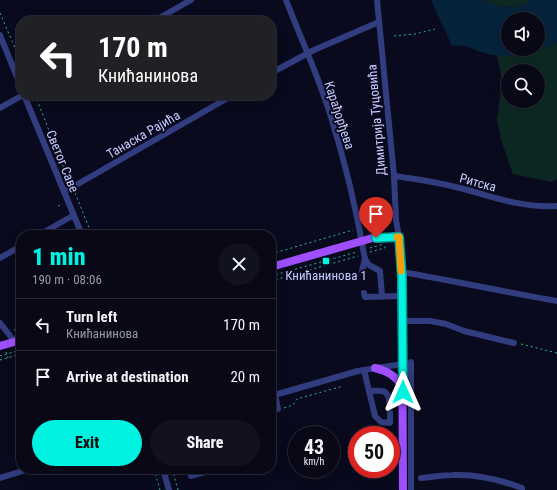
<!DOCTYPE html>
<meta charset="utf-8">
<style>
body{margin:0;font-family:"Roboto Condensed",sans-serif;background:#11111f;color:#f1f3f6;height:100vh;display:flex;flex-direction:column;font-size:15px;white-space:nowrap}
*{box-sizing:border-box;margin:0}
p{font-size:13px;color:#989aa1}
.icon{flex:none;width:22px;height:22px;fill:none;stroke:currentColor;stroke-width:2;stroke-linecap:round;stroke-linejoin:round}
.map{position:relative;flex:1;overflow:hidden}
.details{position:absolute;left:16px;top:230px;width:260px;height:244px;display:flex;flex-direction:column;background:#080816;border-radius:16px;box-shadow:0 4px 16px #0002,0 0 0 1px #292935}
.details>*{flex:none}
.hud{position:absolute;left:16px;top:16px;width:260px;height:84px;border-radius:16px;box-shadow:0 4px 16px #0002,0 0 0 1px #292935;background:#202124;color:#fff;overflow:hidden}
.tools{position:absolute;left:501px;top:12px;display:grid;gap:8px}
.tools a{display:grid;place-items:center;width:44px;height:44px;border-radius:50%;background:#080816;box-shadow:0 4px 16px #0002,0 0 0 1px #292935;font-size:20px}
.speed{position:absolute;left:288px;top:426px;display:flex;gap:8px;font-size:20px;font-weight:700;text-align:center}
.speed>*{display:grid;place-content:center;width:52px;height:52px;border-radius:50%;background:#080816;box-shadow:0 4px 16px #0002,0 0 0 1px #292935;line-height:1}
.speed small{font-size:10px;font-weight:400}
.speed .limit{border:6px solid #d22;background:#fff;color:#111}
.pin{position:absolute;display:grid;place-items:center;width:34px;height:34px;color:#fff;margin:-41px -17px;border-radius:50% 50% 50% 0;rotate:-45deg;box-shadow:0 0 4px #0007}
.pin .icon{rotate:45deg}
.me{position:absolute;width:44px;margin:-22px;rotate:0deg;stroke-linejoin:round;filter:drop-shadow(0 0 3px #0008)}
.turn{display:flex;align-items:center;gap:14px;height:84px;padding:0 16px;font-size:18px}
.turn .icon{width:52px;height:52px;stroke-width:2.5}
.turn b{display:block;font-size:28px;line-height:34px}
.round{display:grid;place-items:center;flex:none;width:42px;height:42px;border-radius:21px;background:#11111f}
.headline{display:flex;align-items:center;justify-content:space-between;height:68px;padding:0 16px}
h1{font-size:24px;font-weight:800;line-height:30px;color:#00f3e1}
.button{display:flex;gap:8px;margin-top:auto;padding:8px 16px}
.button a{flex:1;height:46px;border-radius:24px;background:#00f3e1;color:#111;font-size:16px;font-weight:800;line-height:46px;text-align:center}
.button a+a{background:#11111f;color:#f1f3f6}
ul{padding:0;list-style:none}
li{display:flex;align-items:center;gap:12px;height:52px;padding:0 16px;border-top:1px solid #292935}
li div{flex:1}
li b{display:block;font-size:15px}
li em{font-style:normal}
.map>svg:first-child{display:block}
</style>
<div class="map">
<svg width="557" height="490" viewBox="0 0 557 490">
<rect width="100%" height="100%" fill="#0a0a1e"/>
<g fill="#0d2823" fill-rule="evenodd">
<path d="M 483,0 L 533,0 L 519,8 L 499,6 Z"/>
<path d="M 557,42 L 557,179 L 552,182 L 513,174 L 501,140 L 497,120 L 502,81 L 497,55 C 518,55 538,50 557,42 ZM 508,71 L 538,71 L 538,101 L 508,101 Z"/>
</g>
<path fill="#06233c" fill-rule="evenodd" d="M 431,0 L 483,0 L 499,6 L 518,8 L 533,0 L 557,0 L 557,42 C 535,53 509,60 484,53 C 470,49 469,44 452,46 ZM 508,19 L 538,19 L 538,49 L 508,49 Z"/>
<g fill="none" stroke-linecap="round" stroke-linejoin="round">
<path stroke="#30314b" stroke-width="6" stroke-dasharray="6 3" stroke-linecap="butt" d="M 389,401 L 390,413"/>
<g stroke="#25b694" stroke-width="1" stroke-dasharray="2 3" stroke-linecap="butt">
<path d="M 0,13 L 21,62"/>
<path d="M 394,36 L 415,34 L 435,29"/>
<path d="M 35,95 L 69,181"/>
<path d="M 75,193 L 92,235"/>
<path d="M 58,206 L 63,204"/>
<path d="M 366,227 L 382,222 L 383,230"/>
<path d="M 370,248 L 384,244"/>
<path d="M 370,252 L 385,248 L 385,245"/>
<path d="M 271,254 L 353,230"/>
<path d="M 271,276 L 357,252"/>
<path d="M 271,281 L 358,256"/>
<path d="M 14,330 L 21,328"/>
<path d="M 521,344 L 557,353"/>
<path d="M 6,352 L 8,358"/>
<path d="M 0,356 L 17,351"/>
<path d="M 0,360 L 21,354"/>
<path d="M 284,408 L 293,405 L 297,399 L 343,386"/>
<path d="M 154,469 L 160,490"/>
<path d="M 172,469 L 178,490"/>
</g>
<g stroke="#323d80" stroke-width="6">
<path d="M 286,0 C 301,39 319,77 331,117 C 345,162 356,208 364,254 L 365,259 L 362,271"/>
<path d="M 377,0 L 394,176 L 396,220 L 399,237"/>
<path d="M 154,21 L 191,0"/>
<path d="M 0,35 L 21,87"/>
<path d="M 271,73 L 314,50 L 379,22"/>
<path d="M 24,95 L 82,235"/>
<path d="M 0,108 L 23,95"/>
<path d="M 394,176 C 417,179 441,183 464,189 C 495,198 524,208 557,206"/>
<path d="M 64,192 L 233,95"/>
<path d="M 39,235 L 74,215"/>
<path d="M 0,258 L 21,246"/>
<path d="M 365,259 L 369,265 L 380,271 L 382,296"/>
<path d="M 402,272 C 454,281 505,292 557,301"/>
<path d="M 364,293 L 365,297 L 402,296"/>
<path d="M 402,321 L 430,321 L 446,324 L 464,331 L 514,343"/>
<path d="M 0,323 L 15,342 L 21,347"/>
<path d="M 364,370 L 375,416 L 381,422 L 390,423 L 390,413"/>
<path d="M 369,391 C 380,391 388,388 389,401"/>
<path d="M 275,395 L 278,409"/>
<path d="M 271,396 L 358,371 L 403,364"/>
<path d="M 163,469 L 169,490"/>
<path d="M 191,476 L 215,469"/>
<path d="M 0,478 L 29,469"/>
<path d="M 421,478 C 432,477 443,475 453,475 C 476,474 501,480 522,488 L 522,490"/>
<path d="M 411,490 L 411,362"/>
</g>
<g stroke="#9f4fff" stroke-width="8">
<path d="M 271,267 L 376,237 L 399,237 L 401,261 L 402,305 L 403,490"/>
<path d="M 0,346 L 21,340"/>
<path d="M 375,368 C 388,371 395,376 403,387"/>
</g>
</g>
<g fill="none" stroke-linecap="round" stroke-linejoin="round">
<defs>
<path id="route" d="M 376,238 L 399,237 L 402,277 L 403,392"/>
</defs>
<use href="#route" stroke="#009e92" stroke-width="10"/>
<use href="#route" stroke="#00f3e1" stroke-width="7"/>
<path stroke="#f59e0b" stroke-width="7" d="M 397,237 L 399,237 L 401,271"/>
</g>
<rect fill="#00f3e1" stroke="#0a0a1e" stroke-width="1.5" x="322" y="257" width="8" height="8" rx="2"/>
<g text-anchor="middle" stroke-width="4" stroke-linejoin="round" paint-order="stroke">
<g font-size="13" fill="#c8cbff" stroke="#0a0a1e">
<text transform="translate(340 115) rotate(72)" y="5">Карађорђева</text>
<text transform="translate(376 120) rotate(-95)" y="5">Димитрија Туцовића</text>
<text transform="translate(143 134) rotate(-30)" y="5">Танаска Рајића</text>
<text transform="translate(63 161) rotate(68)" y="5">Светог Саве</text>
<text transform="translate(478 182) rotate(15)" y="5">Ритска</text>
</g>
<g font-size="13" fill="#c8cbff" stroke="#0a0a1e">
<text x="326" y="280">Книћанинова 1</text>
</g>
</g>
</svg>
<div class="tools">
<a><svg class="icon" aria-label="sound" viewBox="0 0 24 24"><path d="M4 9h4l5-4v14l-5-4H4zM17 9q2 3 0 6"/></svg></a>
<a><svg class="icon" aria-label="search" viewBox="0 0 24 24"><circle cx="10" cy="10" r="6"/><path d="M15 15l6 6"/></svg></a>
</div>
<div class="speed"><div>43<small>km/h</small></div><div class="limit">50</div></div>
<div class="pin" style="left:376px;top:238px;background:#d93025"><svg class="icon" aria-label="arrive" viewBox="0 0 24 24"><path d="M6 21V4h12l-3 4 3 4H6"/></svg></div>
<svg class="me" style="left:403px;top:392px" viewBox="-20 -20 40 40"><path d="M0-17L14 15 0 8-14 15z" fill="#00f3e1" stroke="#fff" stroke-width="4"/></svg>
<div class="hud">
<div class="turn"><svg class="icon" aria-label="left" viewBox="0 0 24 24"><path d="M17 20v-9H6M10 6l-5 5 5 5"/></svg><div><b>170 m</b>Книћанинова</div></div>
</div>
<section class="details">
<div class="headline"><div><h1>1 min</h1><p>190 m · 08:06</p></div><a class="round"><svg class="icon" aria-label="close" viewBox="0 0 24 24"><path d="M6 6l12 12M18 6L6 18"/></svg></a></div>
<ul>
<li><svg class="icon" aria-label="left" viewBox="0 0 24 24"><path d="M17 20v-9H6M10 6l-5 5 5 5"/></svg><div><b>Turn left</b><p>Книћанинова</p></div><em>170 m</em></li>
<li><svg class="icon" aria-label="arrive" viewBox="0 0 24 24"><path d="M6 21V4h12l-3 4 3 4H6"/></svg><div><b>Arrive at destination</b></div><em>20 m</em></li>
</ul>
<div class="button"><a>Exit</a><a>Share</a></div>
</section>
</div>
